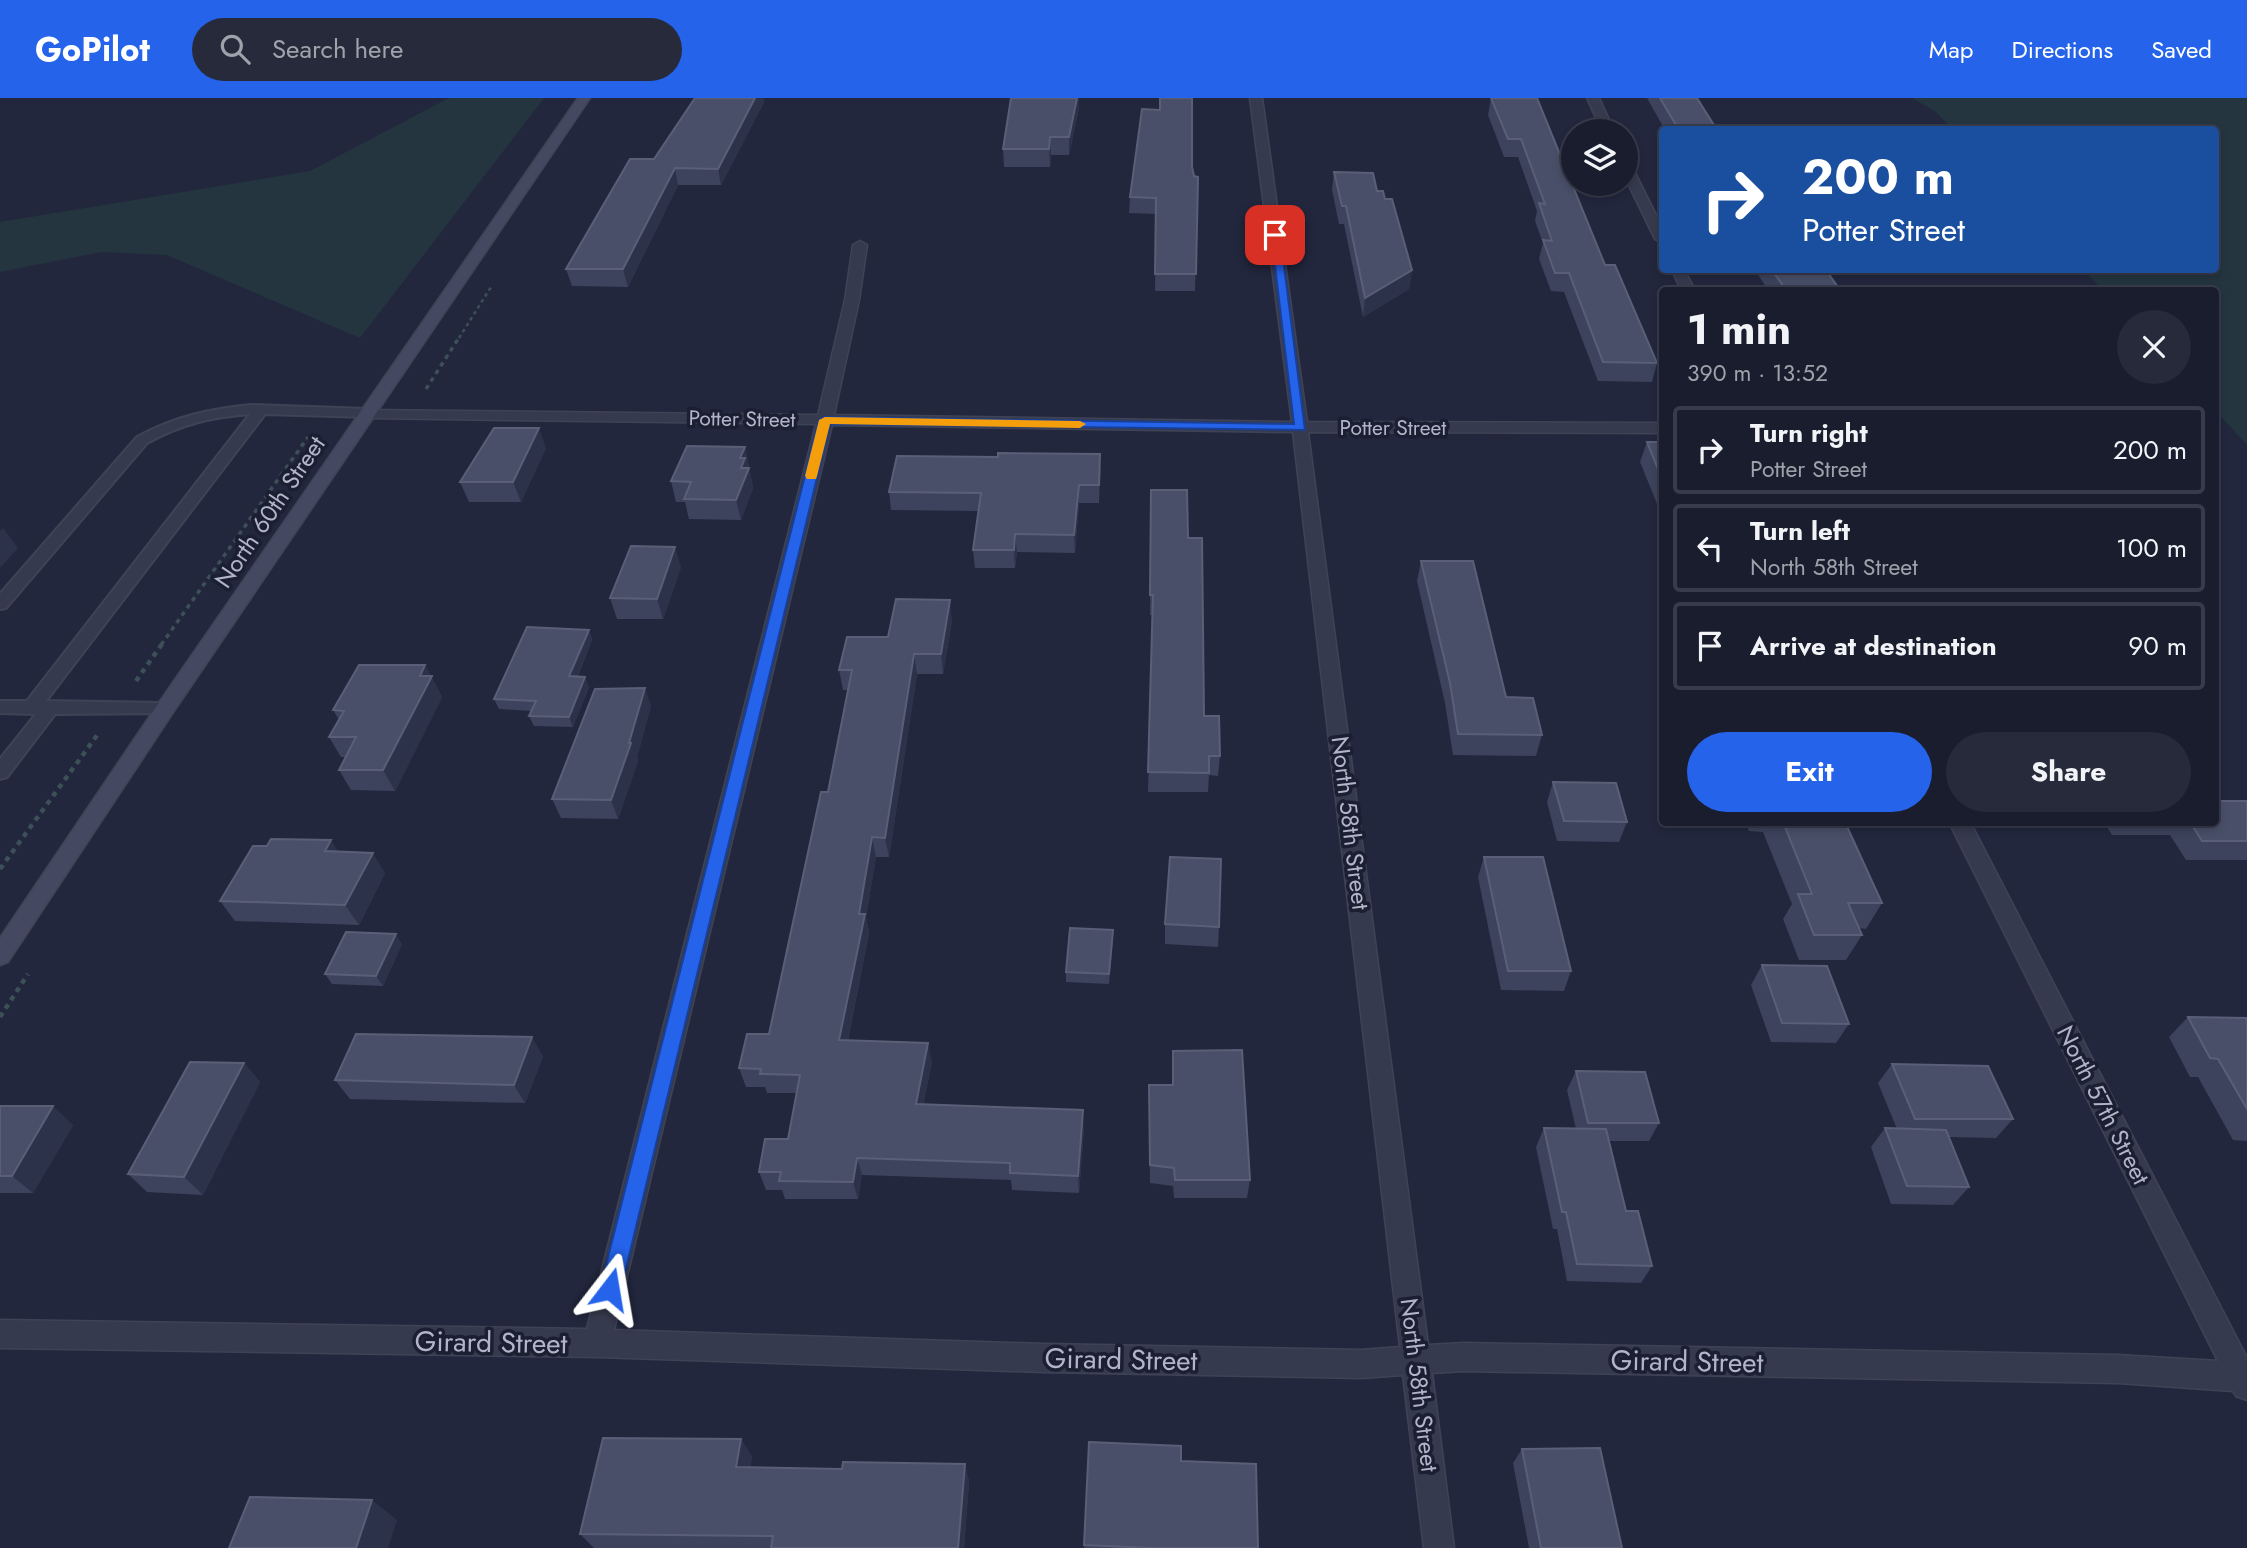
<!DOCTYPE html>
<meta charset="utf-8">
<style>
body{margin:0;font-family:Jost,sans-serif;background:#272a3a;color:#f1f3f6;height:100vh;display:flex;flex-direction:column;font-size:26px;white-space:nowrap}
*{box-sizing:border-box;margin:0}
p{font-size:23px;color:#9fa2aa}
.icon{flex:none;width:38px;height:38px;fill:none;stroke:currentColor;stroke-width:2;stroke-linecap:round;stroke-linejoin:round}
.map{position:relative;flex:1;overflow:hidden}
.side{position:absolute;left:1659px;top:189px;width:560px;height:539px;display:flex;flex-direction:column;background:#1a1d2e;border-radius:7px;box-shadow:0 4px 10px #0003,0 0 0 2px #383b4a}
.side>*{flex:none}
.hud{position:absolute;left:1659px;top:28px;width:560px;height:147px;border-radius:7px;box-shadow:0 4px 10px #0003,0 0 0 2px #383b4a;background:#1a4fa0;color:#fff;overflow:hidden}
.controls{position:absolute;left:1561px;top:21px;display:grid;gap:14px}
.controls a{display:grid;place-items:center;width:77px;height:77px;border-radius:50%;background:#1a1d2e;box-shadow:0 4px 10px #0003,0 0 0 2px #383b4a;font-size:35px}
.pin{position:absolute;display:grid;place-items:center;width:60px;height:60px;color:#fff;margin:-30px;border-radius:14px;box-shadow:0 4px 10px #0006}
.me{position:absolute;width:77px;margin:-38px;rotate:14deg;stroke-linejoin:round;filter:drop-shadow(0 0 5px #0008)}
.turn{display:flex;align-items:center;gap:24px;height:147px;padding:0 28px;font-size:32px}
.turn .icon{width:91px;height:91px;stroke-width:2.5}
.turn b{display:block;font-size:49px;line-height:60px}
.round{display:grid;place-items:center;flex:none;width:74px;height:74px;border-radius:37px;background:#272a3a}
.summary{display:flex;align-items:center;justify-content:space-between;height:119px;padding:0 28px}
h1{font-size:42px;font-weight:700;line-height:52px}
.button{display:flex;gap:14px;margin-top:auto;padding:14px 28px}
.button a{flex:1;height:80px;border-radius:42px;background:#2563eb;color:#fff;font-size:28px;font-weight:700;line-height:80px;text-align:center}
.button a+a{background:#272a3a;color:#f1f3f6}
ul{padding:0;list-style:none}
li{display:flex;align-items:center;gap:21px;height:88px;margin:0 14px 10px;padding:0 14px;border:4px solid #383b4a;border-radius:7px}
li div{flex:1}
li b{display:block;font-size:26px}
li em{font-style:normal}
header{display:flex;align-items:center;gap:42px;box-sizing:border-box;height:98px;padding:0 35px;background:#2563eb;color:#fff}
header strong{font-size:33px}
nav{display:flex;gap:38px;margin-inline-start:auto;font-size:24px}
.search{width:490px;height:63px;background:#272a3a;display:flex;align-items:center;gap:18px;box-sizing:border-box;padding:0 24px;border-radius:38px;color:#9fa2aa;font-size:26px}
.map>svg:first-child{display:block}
</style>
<header>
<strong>GoPilot</strong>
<div class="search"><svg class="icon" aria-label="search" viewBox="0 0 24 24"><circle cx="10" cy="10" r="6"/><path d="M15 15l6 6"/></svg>Search here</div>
<nav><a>Map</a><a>Directions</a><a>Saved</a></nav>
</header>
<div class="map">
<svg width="2247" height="1450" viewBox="0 0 2247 1450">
<rect width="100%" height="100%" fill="#22273e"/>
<g fill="#24353f">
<path d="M 449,0 L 544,0 L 360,240 L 167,157 L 101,154 L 0,174 L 0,124 L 310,73 Z"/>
<path d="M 1912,0 L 2247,0 L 2247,347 L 2216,313 L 2216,192 L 2103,192 L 2083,172 L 2216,172 L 2216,32 L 1952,31 L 1936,14 Z"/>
</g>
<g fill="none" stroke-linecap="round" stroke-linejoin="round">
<defs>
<path id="lane" d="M 251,307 L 368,311 L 375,315 L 368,319 L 265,316 L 46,603 L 165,605 L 171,607 L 174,611 L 171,615 L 55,616 L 7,679 L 0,681 L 0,661 L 36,616 L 0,615 L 0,603 L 27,603 L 250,316 C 212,319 181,326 147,345 L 6,510 L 0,511 L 0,496 L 137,339 C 174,319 209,311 251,307 Z"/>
<g id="street">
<path d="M 1250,0 L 1262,0 L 1307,324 L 1662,325 L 1662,335 L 1308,334 L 1428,1247 L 1464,1245 L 2118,1257 L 2218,1263 L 1949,724 L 1970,724 L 2247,1260 L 2247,1302 L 2236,1298 L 2233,1293 L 2118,1285 L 1464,1273 L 1432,1275 L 1454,1450 L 1424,1450 L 1403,1277 L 1362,1280 L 1044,1274 L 597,1259 L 0,1250 L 0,1222 L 587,1231 L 816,326 L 368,320 L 363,318 L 360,315 L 363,312 L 818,317 L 845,202 L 853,147 L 860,143 L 867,147 L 859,202 L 834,317 L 1292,324 ZM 832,327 L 1293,334 L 1400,1249 L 1362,1252 L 1044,1246 L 614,1232 Z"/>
<path d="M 1587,0 L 1599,0 L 1614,33 L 1602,33 Z"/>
<path d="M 1626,65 L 1632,69 L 1662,129 L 1662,145 L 1655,141 L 1626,81 Z"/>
<path d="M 1672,172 L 1684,172 L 1695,192 L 1681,192 Z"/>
</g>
<path id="secondary" d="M 578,0 L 590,0 L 172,616 L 8,864 L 0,867 L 0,840 L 158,606 Z"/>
</defs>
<use href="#lane" stroke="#3f4356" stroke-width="4"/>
<use href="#street" stroke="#3f4356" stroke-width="3"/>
<use href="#secondary" stroke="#3f4356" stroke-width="3"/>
<path stroke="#3d4f57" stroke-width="2.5" stroke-dasharray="3.5 3.5" stroke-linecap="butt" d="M 459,240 L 491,189"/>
<g stroke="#3d4f57" stroke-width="3.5" stroke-dasharray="4.5 4.5" stroke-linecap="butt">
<path d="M 426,291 L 460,238"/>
<path d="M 161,547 L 308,339"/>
</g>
<g stroke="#3d4f57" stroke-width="4.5" stroke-dasharray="5 5" stroke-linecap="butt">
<path d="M 136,583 L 162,546"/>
<path d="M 0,771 L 98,636"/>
<path d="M 0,919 L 28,876"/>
</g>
<use href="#lane" fill="#363a4e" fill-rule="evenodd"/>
<use href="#street" fill="#363a4e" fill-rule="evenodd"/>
<use href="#secondary" fill="#444861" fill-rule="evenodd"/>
</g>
<g fill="#3d435c">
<path d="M 695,0 L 763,0 L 764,4 L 721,87 L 678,87 L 628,189 L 572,188 L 566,171 L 654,61 Z"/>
<path d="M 1491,0 L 1537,0 L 1605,167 L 1657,265 L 1652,284 L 1598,283 L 1564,194 L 1551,193 L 1539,161 L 1543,145 L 1535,123 L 1537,113 L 1518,59 L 1504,59 L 1488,17 Z"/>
<path d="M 1647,0 L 1697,0 L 1717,32 L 1665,32 Z"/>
<path d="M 1079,10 L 1069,57 L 1051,57 L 1050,69 L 1004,69 L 1003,51 Z"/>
<path d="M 1192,69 L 1194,78 L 1198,79 L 1195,193 L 1155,193 L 1156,116 L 1129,115 L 1130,99 Z"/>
<path d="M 1334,74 L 1377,93 L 1385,101 L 1412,172 L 1409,191 L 1363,219 L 1344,126 L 1339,126 L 1332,92 Z"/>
<path d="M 1755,172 L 1826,172 L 1840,192 L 1768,192 Z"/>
<path d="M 1647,344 L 1662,344 L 1662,418 L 1640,364 Z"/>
<path d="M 745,349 L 753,390 L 741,422 L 689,421 L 685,404 L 676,404 L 671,383 Z"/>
<path d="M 546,350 L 521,404 L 469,404 L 460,384 Z"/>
<path d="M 1100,356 L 1099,405 L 1079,405 L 1075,455 L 1017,454 L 1015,470 L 975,470 L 973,452 L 979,413 L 891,412 L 889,394 L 998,359 Z"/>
<path d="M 1151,392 L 1188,440 L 1204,618 L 1220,658 L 1218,678 L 1209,677 L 1208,694 L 1148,694 L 1153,517 L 1150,517 Z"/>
<path d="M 1421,463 L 1506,599 L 1542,637 L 1536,658 L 1453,657 L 1445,605 L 1417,483 Z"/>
<path d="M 681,469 L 663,521 L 617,521 L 610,500 Z"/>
<path d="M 952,522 L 943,576 L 917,576 L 889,759 L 876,759 L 866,819 L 869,835 L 848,942 L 932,964 L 923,1007 L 1084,1030 L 1079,1095 L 1012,1092 L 1011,1082 L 862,1077 L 858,1101 L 785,1101 L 782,1092 L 766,1092 L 759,1074 L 788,1041 L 797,995 L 767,995 L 765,989 L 746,989 L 739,970 L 769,936 L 828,694 L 848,592 L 843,592 L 839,572 L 888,539 Z"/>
<path d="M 589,532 L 592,542 L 578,578 L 589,589 L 573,629 L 534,628 L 529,618 L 532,613 L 499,611 L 494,601 Z"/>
<path d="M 425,567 L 442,599 L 395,693 L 351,692 L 339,672 L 345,659 L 341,659 L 329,639 L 339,622 L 333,612 Z"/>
<path d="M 651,608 L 637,659 L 638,663 L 618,721 L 561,720 L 552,701 Z"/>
<path d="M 1553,684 L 1627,724 L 1619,744 L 1557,743 L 1547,704 Z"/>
<path d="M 2247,703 L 2247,762 L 2186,762 L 2170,737 L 2112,737 L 2104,724 L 2216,724 Z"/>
<path d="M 1746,724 L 1851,724 L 1847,730 L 1882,805 L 1866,831 L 1859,830 L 1862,837 L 1846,862 L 1799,862 L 1783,821 L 1792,806 L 1763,734 L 1749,733 Z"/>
<path d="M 338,753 L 385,775 L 359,827 L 235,823 L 220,803 Z"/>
<path d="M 1484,759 L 1571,873 L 1564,893 L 1501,892 L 1478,779 Z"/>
<path d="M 1165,826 L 1219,829 L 1218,849 L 1165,846 Z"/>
<path d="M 1113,842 L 1109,886 L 1066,884 L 1066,874 Z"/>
<path d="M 402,846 L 383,888 L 332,886 L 325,876 Z"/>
<path d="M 1762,867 L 1849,926 L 1836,945 L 1771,944 L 1751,887 Z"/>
<path d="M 2188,919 L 2247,920 L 2247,1043 L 2233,1042 L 2198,979 L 2190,979 L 2169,939 Z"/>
<path d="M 1173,953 L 1250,1082 L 1247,1100 L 1174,1100 L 1173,1088 L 1150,1085 L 1149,987 L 1172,987 Z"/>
<path d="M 543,958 L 525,1005 L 350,1001 L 335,982 Z"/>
<path d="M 244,965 L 260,984 L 203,1097 L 147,1094 L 128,1076 Z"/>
<path d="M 1892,966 L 2013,1021 L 1996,1040 L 1949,1039 L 1969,1089 L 1953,1107 L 1891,1106 L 1871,1049 L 1885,1030 L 1897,1031 L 1878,985 Z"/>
<path d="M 1576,973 L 1659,1025 L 1649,1043 L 1609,1043 L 1626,1113 L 1652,1168 L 1641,1185 L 1567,1183 L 1557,1131 L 1553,1131 L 1536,1049 L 1544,1030 L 1576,1031 L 1567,992 Z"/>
<path d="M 0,1008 L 73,1027 L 33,1095 L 0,1095 Z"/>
<path d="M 741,1341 L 752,1359 L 750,1370 L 842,1371 L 965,1366 L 969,1384 L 964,1450 L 594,1450 L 580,1436 Z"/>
<path d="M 1522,1351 L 1622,1450 L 1529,1450 L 1513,1365 Z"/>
<path d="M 1181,1363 L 1258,1450 L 1084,1450 L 1084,1447 Z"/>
</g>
<g fill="#2d324b">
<path d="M 755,0 L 763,0 L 764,4 L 721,87 L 718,71 Z"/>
<path d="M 1077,0 L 1079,0 L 1079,10 L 1069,57 L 1069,39 Z"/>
<path d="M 1050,39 L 1051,57 L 1050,69 L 1049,51 Z"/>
<path d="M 675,70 L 678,87 L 628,189 L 623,171 Z"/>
<path d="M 1412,172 L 1409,191 L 1363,219 L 1365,200 Z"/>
<path d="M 539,330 L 546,350 L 521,404 L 513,384 Z"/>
<path d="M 745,349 L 753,390 L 741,422 L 736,402 L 740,360 Z"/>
<path d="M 1100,356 L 1101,374 L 1099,405 L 1099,387 Z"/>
<path d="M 1079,387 L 1079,405 L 1075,455 L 1074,437 Z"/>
<path d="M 3,430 L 18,450 L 0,470 L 0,433 Z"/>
<path d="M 1015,436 L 1017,454 L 1015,470 L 1014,452 Z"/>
<path d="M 675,449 L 681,469 L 663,521 L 657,501 Z"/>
<path d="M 950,502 L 952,522 L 943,576 L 941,556 Z"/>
<path d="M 589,532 L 592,542 L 573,589 L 569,578 Z"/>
<path d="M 914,556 L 917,576 L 889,759 L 885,740 Z"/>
<path d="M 425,567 L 442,599 L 395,693 L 383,672 L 420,578 Z"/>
<path d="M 585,579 L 589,589 L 573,629 L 569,619 Z"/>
<path d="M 645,590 L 651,608 L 637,659 L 638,663 L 618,721 L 611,702 Z"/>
<path d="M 872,739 L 876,759 L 866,819 L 869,835 L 844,960 L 839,942 L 859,816 Z"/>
<path d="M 331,742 L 344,763 L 325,753 Z"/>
<path d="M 373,755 L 385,775 L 359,827 L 345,807 Z"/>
<path d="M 1113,832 L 1113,842 L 1109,886 L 1109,876 Z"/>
<path d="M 396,836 L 402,846 L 383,888 L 376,878 Z"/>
<path d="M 532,939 L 543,958 L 525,1005 L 514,987 Z"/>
<path d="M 928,945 L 932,964 L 919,1024 L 916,1006 Z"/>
<path d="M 244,965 L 260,984 L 203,1097 L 184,1079 Z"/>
<path d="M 53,1008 L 73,1027 L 33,1095 L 12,1078 Z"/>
<path d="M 1083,1012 L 1084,1030 L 1079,1095 L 1078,1078 Z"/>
<path d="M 857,1060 L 862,1077 L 858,1101 L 853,1084 Z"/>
<path d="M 741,1341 L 752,1359 L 747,1387 L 736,1369 Z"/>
<path d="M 965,1366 L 969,1384 L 964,1450 L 958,1450 Z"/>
<path d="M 372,1402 L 397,1422 L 388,1450 L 356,1450 Z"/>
</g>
<g fill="#494f68" stroke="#5a5f77" stroke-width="2">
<path d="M 695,0 L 755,0 L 718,71 L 675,70 L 623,171 L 566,171 L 630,61 L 654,61 Z"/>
<path d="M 1011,0 L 1077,0 L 1069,39 L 1050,39 L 1049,51 L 1003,51 Z"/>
<path d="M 1160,0 L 1192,0 L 1192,69 L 1194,78 L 1198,79 L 1196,176 L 1155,176 L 1156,100 L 1130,99 L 1142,11 L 1160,12 Z"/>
<path d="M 1491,0 L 1537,0 L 1605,167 L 1615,167 L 1657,265 L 1603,264 L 1569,175 L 1555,175 L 1543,142 L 1552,143 L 1539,105 L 1545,106 L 1521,41 L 1508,41 Z"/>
<path d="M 1660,0 L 1697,0 L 1717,32 L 1679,32 Z"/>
<path d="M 1334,74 L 1373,75 L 1377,93 L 1383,93 L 1385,101 L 1392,101 L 1412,172 L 1365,200 L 1346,108 L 1342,108 Z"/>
<path d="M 1772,172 L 1826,172 L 1840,192 L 1786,192 Z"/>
<path d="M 494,330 L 539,330 L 513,384 L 460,384 Z"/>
<path d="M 1647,344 L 1662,344 L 1662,381 Z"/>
<path d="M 687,348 L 745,349 L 740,360 L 745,360 L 741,370 L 749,370 L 736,402 L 684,401 L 691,384 L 671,383 Z"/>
<path d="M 998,355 L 1100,356 L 1099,387 L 1079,387 L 1074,437 L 1015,436 L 1014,452 L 973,452 L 981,395 L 889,394 L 897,358 L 998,359 Z"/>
<path d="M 1151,392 L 1187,392 L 1188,440 L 1202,440 L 1204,618 L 1219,618 L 1220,658 L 1209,658 L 1209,675 L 1148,674 L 1153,497 L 1150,497 Z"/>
<path d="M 631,448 L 675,449 L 657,501 L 610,500 Z"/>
<path d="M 1421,463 L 1473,463 L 1506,599 L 1533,600 L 1542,637 L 1458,636 L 1450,585 Z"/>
<path d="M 896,501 L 950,502 L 941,556 L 914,556 L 885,740 L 872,739 L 859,816 L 865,816 L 839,942 L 928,945 L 916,1006 L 1083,1012 L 1078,1078 L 1010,1075 L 1010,1065 L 857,1060 L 853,1084 L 779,1083 L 781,1074 L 759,1074 L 765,1041 L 788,1041 L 800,977 L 760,976 L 761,971 L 739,970 L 747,936 L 769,936 L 821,694 L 828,694 L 852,572 L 839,572 L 847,539 L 888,539 Z"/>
<path d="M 527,529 L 589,532 L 569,578 L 585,579 L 569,619 L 529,618 L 536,603 L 494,601 Z"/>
<path d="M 359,567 L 425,567 L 420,578 L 432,578 L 383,672 L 339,672 L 356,639 L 329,639 L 344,613 L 333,612 Z"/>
<path d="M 645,590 L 629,645 L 631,645 L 611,702 L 552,701 L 595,591 Z"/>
<path d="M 1553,684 L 1616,685 L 1627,724 L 1564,723 Z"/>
<path d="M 2216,703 L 2247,703 L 2247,743 L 2202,743 L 2190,724 L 2216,724 Z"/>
<path d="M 1783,724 L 1845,724 L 1882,805 L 1848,805 L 1862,837 L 1814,837 L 1798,796 L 1812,796 Z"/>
<path d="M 271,741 L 331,742 L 325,753 L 373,755 L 345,807 L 220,803 L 253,748 L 267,748 Z"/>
<path d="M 1170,759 L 1221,761 L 1219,829 L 1165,826 Z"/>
<path d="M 1484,759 L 1543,759 L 1571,873 L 1508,873 Z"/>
<path d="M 1070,830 L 1113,832 L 1109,876 L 1066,874 Z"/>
<path d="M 346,834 L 396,836 L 376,878 L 325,876 Z"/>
<path d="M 1762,867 L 1827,868 L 1849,926 L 1782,925 Z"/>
<path d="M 2188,919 L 2247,920 L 2247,1011 L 2218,961 L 2210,960 Z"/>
<path d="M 356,936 L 532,939 L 514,987 L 335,982 Z"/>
<path d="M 1242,952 L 1250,1082 L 1175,1082 L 1174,1070 L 1150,1067 L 1149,987 L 1173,987 L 1173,953 Z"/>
<path d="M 190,964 L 244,965 L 184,1079 L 128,1076 Z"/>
<path d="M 1892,966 L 1988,968 L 2013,1021 L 1915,1021 Z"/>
<path d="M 1576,973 L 1645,974 L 1659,1025 L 1588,1025 Z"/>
<path d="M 0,1008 L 53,1008 L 12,1078 L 0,1078 Z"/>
<path d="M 1544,1030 L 1606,1031 L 1626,1113 L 1638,1113 L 1652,1168 L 1577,1166 L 1566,1114 L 1562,1114 Z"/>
<path d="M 1885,1030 L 1946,1032 L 1969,1089 L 1907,1088 Z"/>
<path d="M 603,1340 L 741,1341 L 736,1369 L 842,1371 L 843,1364 L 965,1366 L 958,1450 L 771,1450 L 773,1438 L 580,1436 Z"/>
<path d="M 1089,1344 L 1181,1348 L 1181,1363 L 1256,1366 L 1258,1450 L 1151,1450 L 1084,1447 Z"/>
<path d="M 1600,1350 L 1622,1450 L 1541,1450 L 1522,1351 Z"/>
<path d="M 250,1399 L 372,1402 L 356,1450 L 229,1450 Z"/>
</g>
<path fill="#2563eb" stroke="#184099" stroke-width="2" d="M 1271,135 L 1280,137 L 1305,332 L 830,326 L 621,1191 L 618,1198 L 610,1201 L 603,1198 L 600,1191 L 819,322 L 825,319 L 1294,326 Z"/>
<path fill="#f59e0b" d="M 825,319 L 1080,323 L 1086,326 L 1080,330 L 830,326 L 817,378 L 816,381 L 807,381 L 805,378 L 819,322 Z"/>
<g text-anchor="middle" stroke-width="7" stroke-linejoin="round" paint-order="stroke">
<g font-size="21" fill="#b2b5c9" stroke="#1b1f32">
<text transform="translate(742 321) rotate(1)" y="7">Potter Street</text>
<text x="1393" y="337">Potter Street</text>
</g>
<g font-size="24" fill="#b2b5c9" stroke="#1b1f32">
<text transform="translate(270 414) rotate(-56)" y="8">North 60th Street</text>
<text transform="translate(1350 725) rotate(83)" y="8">North 58th Street</text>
<text transform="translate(2103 1007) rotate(63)" y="8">North 57th Street</text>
<text transform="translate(1419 1287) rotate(83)" y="8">North 58th Street</text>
</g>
<g font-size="28" fill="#b2b5c9" stroke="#1b1f32">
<text transform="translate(491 1244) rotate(1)" y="10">Girard Street</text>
<text transform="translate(1121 1261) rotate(1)" y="10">Girard Street</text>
<text transform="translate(1687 1263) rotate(1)" y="10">Girard Street</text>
</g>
</g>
</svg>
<div class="controls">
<a><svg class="icon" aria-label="layers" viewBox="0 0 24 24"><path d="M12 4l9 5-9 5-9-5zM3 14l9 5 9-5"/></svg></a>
</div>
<div class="pin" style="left:1275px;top:137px;background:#d93025"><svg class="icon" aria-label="arrive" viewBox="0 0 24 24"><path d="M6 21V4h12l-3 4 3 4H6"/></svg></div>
<svg class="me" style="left:610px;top:1191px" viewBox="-20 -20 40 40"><path d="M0-17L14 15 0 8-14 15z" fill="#2563eb" stroke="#fff" stroke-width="4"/></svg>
<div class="hud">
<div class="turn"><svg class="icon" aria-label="right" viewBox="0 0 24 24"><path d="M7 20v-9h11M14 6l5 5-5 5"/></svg><div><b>200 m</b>Potter Street</div></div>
</div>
<section class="side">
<div class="summary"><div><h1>1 min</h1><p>390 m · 13:52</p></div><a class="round"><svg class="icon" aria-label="close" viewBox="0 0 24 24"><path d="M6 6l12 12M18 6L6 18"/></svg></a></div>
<ul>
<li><svg class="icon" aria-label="right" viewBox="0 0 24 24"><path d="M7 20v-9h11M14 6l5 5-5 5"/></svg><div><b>Turn right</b><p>Potter Street</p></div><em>200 m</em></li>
<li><svg class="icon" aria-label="left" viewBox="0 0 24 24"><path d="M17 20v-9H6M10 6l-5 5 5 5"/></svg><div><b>Turn left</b><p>North 58th Street</p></div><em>100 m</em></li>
<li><svg class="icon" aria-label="arrive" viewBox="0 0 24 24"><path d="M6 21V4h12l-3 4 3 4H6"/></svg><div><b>Arrive at destination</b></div><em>90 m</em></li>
</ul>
<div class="button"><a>Exit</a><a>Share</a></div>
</section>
</div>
